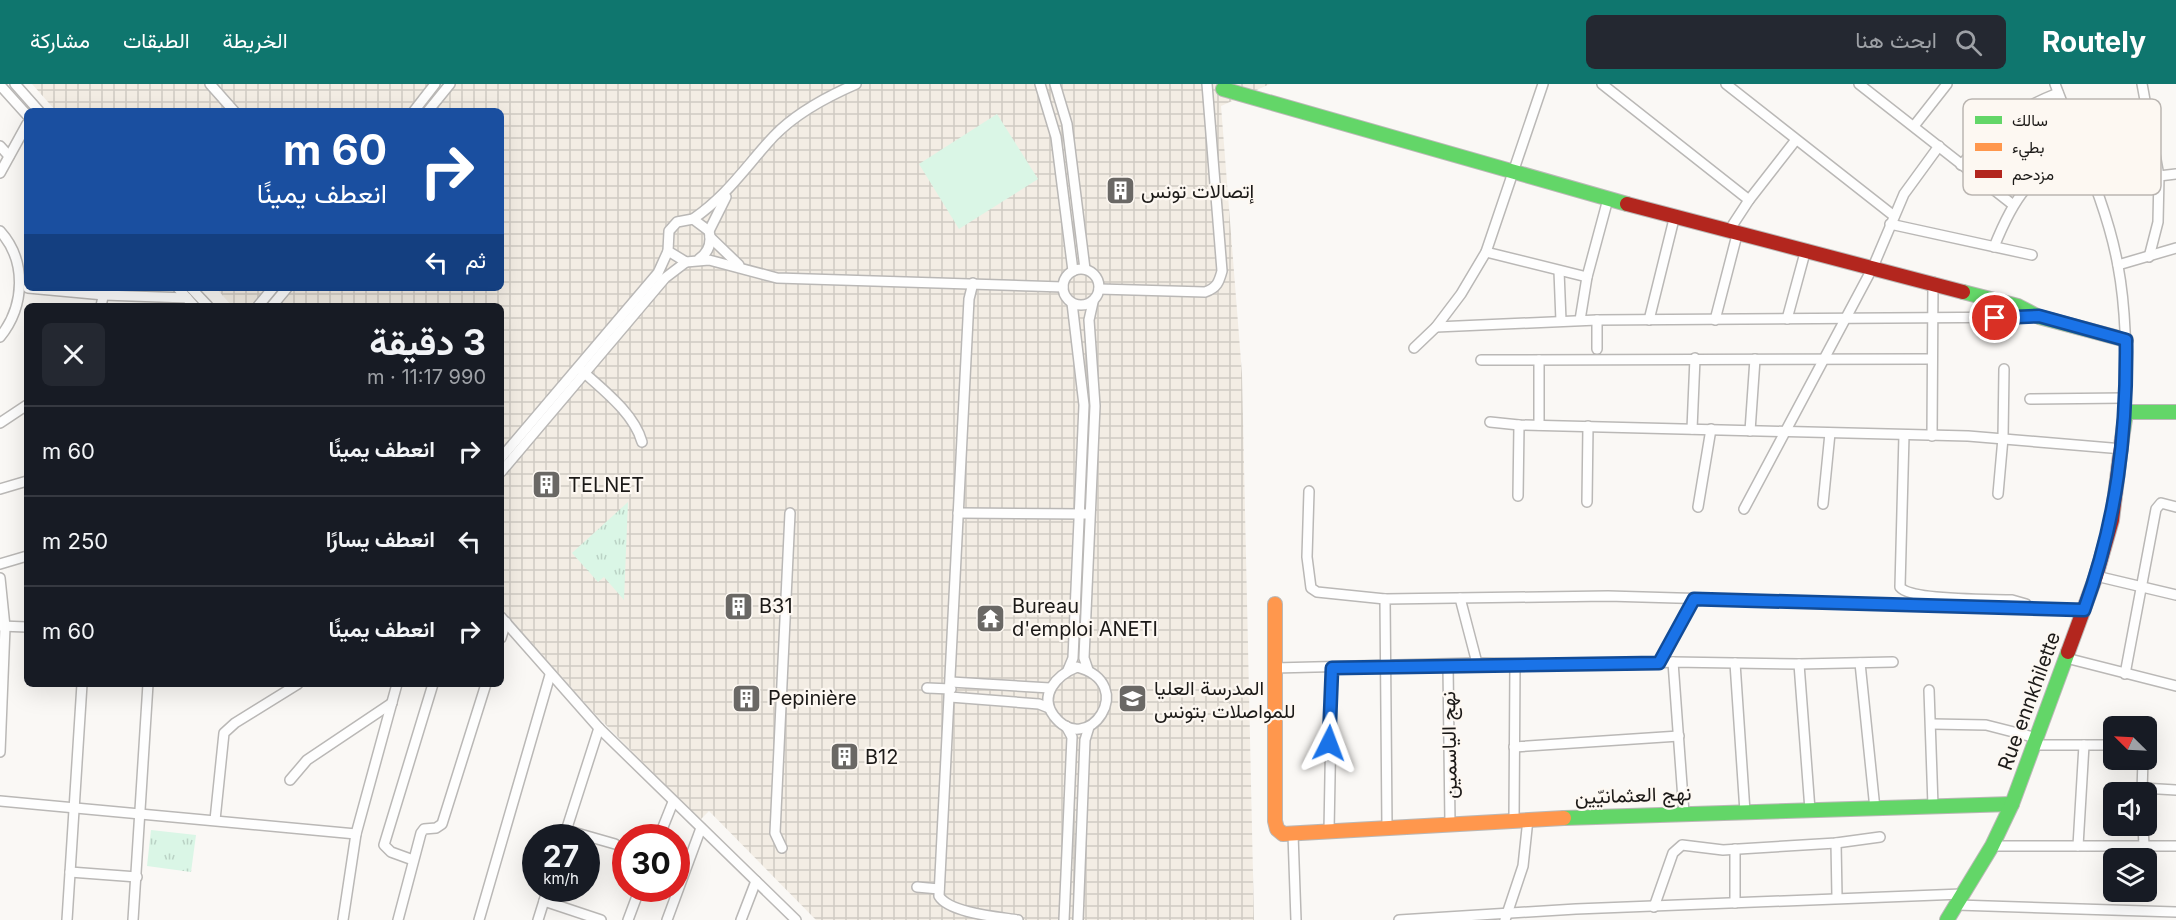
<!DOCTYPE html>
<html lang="ar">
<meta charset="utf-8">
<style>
body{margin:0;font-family:Inter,Vazirmatn,sans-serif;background:#242831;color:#f1f3f6;direction:rtl;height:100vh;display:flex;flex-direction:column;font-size:22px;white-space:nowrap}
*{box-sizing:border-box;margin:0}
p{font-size:20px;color:#9ea1a6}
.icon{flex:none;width:33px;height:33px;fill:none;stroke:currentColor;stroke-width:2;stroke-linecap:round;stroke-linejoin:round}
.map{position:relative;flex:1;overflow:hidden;direction:ltr}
.drawer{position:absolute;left:24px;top:219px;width:480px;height:384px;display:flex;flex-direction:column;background:#171b24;border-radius:9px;box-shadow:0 6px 24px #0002;direction:rtl}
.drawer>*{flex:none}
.guide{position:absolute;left:24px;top:24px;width:480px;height:183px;border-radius:9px;box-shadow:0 6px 24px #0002;direction:rtl;background:#1a4fa0;color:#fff;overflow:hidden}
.needle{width:39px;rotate:294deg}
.buttons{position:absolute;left:2103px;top:632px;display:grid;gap:12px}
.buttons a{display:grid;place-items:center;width:54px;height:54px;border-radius:9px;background:#171b24;box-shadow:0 6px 24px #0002;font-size:30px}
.speed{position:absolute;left:522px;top:740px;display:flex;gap:12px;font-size:30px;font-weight:700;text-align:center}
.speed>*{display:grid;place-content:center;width:78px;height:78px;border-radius:50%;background:#171b24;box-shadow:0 6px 24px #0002;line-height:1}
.speed small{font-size:15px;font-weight:400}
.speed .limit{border:9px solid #d22;background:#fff;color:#111}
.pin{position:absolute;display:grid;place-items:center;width:51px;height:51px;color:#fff;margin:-26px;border:3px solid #fff;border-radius:50%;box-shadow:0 2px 6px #0007}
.me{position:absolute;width:66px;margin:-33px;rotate:3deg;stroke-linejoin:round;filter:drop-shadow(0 0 4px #0008)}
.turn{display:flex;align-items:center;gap:21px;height:126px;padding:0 18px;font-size:27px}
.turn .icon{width:78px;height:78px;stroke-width:2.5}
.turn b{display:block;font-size:42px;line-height:51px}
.then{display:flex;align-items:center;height:57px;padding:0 18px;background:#0003;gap:12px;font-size:22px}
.round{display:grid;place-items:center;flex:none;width:63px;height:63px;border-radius:9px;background:#242831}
.head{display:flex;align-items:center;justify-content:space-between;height:102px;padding:0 18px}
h1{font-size:36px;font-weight:700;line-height:45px}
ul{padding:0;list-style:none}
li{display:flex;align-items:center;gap:18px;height:90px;padding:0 18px;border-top:2px solid #363941}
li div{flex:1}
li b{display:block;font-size:22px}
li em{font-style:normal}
header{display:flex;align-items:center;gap:36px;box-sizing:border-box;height:84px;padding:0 30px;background:#0f766e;color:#fff}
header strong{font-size:28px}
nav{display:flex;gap:33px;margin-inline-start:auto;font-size:21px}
.search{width:420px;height:54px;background:#242831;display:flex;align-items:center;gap:15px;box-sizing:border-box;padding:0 21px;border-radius:9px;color:#9ea1a6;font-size:22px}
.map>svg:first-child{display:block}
</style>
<header>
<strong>Routely</strong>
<div class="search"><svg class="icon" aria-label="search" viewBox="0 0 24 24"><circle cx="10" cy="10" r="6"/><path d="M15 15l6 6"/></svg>ابحث هنا</div>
<nav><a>الخريطة</a><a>الطبقات</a><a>مشاركة</a></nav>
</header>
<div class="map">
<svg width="2176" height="836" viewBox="0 0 2176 836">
<defs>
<pattern id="industrial-grid" width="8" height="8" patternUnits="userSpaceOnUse" patternTransform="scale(1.5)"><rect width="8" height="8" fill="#f3ede4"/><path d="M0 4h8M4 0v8" fill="none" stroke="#d0cbc3"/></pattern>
<pattern id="grass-tufts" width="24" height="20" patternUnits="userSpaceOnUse" patternTransform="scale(1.5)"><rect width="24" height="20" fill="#daf6e6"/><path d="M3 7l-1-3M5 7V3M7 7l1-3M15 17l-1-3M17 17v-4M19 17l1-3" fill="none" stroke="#bad2c5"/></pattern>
</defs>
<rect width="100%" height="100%" fill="#faf8f5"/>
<path fill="url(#industrial-grid)" d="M 32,0 L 1270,0 L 1221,22 L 1242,290 L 1254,836 L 816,836 L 709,727 L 700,736 L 593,628 L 501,524 L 501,222 L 232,222 L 216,204 L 501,204 L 501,27 L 56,27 Z"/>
<g fill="url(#grass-tufts)">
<path d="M 628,418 L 624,516 L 604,493 L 598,498 L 572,469 Z"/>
<path d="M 151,746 L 196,751 L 191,788 L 147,782 Z"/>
</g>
<path fill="#daf6e6" d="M 997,30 L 1038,95 L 959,145 L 919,80 Z"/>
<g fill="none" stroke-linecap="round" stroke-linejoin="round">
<defs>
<g id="street">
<path d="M 15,0 L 39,27"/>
<path d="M 210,0 L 234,27"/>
<path d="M 1040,0 L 1056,53 L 1073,187"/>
<path d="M 1055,0 L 1067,40 L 1085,185"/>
<path d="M 1602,0 L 1749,116"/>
<path d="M 1726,0 L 1894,132"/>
<path d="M 1859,0 L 2012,120"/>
<path d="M 2055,0 C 2077,59 2107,120 2118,182 C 2127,230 2126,280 2126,328"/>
<path d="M 2142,0 L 2159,92 L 2158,138 L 2149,173"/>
<path d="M 0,1 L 27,31"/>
<path d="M 414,27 L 435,0"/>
<path d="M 428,27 L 450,0"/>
<path d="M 1914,42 L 1947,0"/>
<path d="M 0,62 L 9,72"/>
<path d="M 1961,81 C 1994,44 2012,27 2058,9"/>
<path d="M 0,89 L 27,40"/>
<path d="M 2159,92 L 2176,90"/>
<path d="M 693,135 C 728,111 746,82 774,52 C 796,29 826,13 856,0"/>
<path d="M 1890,140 L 2032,171"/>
<path d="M 1730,145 L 1749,116 L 1795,57"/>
<path d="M 0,147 C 27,177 25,222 0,253"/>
<path d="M 709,147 L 726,113"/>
<path d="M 710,153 L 739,181"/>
<path d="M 1994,163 C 2014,113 2029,90 2080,69"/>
<path d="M 1486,168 L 1587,193"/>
<path d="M 699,175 C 709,168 712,159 709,147 L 693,135 L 677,138 L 669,147 L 668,167 L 686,178 L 709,176 L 777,194 L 1063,203"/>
<path d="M 2118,181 L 2176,164"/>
<circle cx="1081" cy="203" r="18"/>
<path d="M 1559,187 L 1561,237"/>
<path d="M 973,199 L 969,215 L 939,812 C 949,829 999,833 1018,836"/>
<path d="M 28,204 L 104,211 L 187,214"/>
<path d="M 178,204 L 194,222"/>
<path d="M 191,204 L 208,222"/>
<path d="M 1099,205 L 1205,208 C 1217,204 1219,198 1222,187 L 1207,0"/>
<path d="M 101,222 L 105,204"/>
<path d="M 258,222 L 273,204"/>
<path d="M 272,222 L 287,204"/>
<path d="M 1787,235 L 1806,165"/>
<path d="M 1580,236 L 1587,193 L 1608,115"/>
<path d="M 1597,236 L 1597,265"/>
<path d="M 1649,236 L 1675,131"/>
<path d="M 1715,236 L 1738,147"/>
<path d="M 1436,243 L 1597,236 L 2037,233"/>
<path d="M 1414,264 L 1436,243 L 1461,210 L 1486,168 L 1543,0"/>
<path d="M 1481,276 L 1932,275"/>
<path d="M 1539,276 L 1539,341"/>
<path d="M 580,285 C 602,305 634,329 642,358"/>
<path d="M 2030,315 L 2126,314"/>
<path d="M 1490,338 L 1519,341 L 1968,352 L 2123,365"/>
<path d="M 0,339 L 27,321"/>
<path d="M 1692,345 L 1695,274"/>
<path d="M 1750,347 L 1755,275"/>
<path d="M 1904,351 L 1900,503 C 1911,517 1991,515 2012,516 L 2026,520"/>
<path d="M 1932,352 L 1933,198"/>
<path d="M 501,374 L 658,189 L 668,167"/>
<path d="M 501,388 L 665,194 L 686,178"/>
<path d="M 0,405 L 27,397"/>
<path d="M 1309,407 L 1307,473 L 1311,504 L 1317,508 L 1385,515"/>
<path d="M 1998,410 L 2003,354 L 2004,285"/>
<path d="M 1518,412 L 1519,341"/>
<path d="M 1587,418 L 1588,342"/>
<path d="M 1823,420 L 1830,349"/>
<path d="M 1698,423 L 1711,345"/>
<path d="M 1744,425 L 1873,183 L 1904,110 L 1939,62"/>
<path d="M 958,429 L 1086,430"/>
<path d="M 0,480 L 27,472"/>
<path d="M 2096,492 L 2176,511"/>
<path d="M 0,494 L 5,543 L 0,668"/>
<path d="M 1460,514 L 1477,579"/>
<path d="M 501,533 L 599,644 L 796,836"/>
<path d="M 0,542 L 27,543"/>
<path d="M 501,554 L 506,538"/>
<path d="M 2066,574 L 2176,602"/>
<path d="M 1673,578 L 1684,729"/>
<path d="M 1659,579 L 1694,515"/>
<path d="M 1735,579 L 1745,728"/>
<path d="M 1860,579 L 1875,725"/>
<path d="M 1799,580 L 1810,726"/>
<path d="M 1448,581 L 1450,740"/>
<path d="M 1077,583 C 1140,600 1087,675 1054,632 C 1038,611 1057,591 1077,583 Z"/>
<path d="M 1274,584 L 1477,579 L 1622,581 L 1673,578 L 1799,580 L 1893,578"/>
<path d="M 1068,586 L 1073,574 L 1084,321 L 1072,219"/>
<path d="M 1088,586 L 1084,574 L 1095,322 L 1089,236 L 1093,218"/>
<path d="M 2125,590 L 2156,425 L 2161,419 L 2176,423"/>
<path d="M 951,598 L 1050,604"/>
<path d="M 927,604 L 951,605"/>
<path d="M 1929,606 L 1933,722"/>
<path d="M 950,613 L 1039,620 L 1049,624"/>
<path d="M 1932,640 L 1986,641 L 2037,654"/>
<path d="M 2034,661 L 2114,661"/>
<path d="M 1514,663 L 1679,652"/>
<path d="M 290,696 L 307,676 L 392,619"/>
<path d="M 2142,704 L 2176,706"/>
<path d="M 2142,708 L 2143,675"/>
<path d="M 0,717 L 356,750"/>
<path d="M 215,736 L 224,649 L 235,639 L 298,600"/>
<path d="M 1514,736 L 1515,581"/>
<path d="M 2143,741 L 2144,762"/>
<path d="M 1387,743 L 1385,515 L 1608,512 L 2084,526"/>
<path d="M 566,746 L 615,760"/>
<path d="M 1329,747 L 1332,584"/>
<path d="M 1293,750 L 1296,836"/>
<path d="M 564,753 L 599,644"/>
<path d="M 659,753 L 673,718"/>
<path d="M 1836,759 L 1837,813"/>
<path d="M 1992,762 L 2176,762"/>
<path d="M 2078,762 L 2084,661"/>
<path d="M 782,764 L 775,749 L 790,429"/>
<path d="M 413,776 L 391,768 L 384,761 L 433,600"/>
<path d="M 70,788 L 137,793"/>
<path d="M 917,803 L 939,805"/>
<path d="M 544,817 L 601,836"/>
<path d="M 1735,819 L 1735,765"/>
<path d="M 1957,821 L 2176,828"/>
<path d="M 1654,823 L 1673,769 L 1682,761 L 1723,766 L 1836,759 L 1880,753"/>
<path d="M 67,836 L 82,600"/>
<path d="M 133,836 L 148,600"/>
<path d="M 343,836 L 356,750 L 397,600"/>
<path d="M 398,836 L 421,749 L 424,745 L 436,744 L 442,740 L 486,600"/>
<path d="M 479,836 L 550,591"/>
<path d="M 538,836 L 548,804"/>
<path d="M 628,836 L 640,804"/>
<path d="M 667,836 L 701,744"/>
<path d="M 741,836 L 756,797"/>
<path d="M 1064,836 L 1072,653 L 1066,642"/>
<path d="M 1078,836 L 1085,656 L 1089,643"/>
<path d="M 1399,836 L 1576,825 L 1962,810"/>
<path d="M 1505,836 L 1523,782 L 1528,735"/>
</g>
<g id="fast">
<path d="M 1223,5 L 1627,120"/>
<path d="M 1963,208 L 2018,222 L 2039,233 L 2126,256"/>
<path d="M 2122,355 L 2126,328 L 2176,328"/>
<path d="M 1564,734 L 2012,720"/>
<path d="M 1947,836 L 1992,762 L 2012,720 L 2068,568"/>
</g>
<path id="slow" d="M 1275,520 L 1275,737 L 1277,745 L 1283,750 L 1564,734"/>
<g id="jam">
<path d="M 1627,120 L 1963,208"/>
<path d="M 2068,568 L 2096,492 L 2112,436 L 2122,355"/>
</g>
</defs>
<use href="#street" stroke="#bab8b6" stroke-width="12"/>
<use href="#fast" stroke="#bab8b6" stroke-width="16"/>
<use href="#slow" stroke="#bab8b6" stroke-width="16"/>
<use href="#jam" stroke="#bab8b6" stroke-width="16"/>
<use href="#street" stroke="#fefefe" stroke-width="9"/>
<use href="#fast" stroke="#63d668" stroke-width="14"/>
<use href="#slow" stroke="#ff974d" stroke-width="14"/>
<use href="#jam" stroke="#b3261e" stroke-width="14"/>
</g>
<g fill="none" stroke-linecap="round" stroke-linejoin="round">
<defs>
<path id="route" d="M 1329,659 L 1332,584 L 1659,579 L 1694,515 L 2084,526 C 2117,435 2127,351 2126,256 L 2039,232 L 1995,234"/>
</defs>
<use href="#route" stroke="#114b97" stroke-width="15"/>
<use href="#route" stroke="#1a73e8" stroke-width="10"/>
</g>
<defs>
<symbol id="building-square" viewBox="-11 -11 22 22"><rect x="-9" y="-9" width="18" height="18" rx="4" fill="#6a6865" stroke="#fdf8f2"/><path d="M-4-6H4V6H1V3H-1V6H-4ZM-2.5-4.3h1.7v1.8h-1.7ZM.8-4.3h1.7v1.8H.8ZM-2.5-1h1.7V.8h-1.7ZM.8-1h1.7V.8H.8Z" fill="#fff"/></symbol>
<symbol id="temple-square" viewBox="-11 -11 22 22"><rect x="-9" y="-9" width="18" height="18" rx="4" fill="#6a6865" stroke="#fdf8f2"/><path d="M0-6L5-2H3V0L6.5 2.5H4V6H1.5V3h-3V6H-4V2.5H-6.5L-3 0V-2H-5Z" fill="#fff"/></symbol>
<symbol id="school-square" viewBox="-11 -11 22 22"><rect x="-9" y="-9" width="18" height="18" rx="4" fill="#6a6865" stroke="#fdf8f2"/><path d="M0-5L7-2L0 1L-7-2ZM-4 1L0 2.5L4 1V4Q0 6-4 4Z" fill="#fff"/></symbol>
</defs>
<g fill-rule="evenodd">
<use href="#building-square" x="1104" y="90" width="33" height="33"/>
<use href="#building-square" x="530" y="384" width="33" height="33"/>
<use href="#building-square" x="722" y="506" width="33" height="33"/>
<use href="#temple-square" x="974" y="518" width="33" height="33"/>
<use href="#building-square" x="730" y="598" width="33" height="33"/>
<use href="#school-square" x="1116" y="598" width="33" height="33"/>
<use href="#building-square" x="828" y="656" width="33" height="33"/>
</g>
<g text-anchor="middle" stroke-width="4.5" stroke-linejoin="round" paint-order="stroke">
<g font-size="20" fill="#1c1a18" stroke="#fdf8f2" text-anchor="start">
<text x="1141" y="114">إتصالات تونس</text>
<text x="568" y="408">TELNET</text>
<text x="759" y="529">B31</text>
<text x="1012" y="529">Bureau<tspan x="1012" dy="23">d'emploi ANETI</tspan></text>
<text x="1154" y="611">المدرسة العليا<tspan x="1154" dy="23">للمواصلات بتونس</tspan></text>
<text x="768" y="621">Pepinière</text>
<text x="865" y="680">B12</text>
</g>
<g font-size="20" fill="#1c1a18" stroke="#fdf8f2">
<text transform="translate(2029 617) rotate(-70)" y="7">Rue ennkhilette</text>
<text transform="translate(1449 661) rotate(-91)" y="7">نهج الياسمين</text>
<text transform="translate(1633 711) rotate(-2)" y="7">نهج العثمانيّين</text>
</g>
</g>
<rect x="1963" y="15" width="198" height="96" rx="9" fill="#fdf8f2" stroke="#bab5b1" stroke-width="1.5"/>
<rect x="1975" y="32" width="27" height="8" fill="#63d668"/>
<rect x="1975" y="59" width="27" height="8" fill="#ff974d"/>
<rect x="1975" y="86" width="27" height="8" fill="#b3261e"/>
<g font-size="16" fill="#1c1a18">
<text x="2012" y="42">سالك</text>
<text x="2012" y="69">بطيء</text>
<text x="2012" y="96">مزدحم</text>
</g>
</svg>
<div class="buttons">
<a><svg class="needle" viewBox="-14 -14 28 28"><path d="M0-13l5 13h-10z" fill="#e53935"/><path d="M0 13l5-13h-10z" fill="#9ea1a6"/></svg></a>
<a><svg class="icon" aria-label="sound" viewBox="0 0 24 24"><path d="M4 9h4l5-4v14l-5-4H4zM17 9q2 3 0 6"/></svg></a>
<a><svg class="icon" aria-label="layers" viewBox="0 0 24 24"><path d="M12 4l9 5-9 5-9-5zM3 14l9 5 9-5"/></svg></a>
</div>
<div class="speed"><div>27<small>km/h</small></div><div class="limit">30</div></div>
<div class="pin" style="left:1995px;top:234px;background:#d93025"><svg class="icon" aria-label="arrive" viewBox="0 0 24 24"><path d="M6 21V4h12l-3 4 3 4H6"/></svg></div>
<svg class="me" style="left:1329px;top:659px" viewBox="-20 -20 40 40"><path d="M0-17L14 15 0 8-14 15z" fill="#1a73e8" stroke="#fff" stroke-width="4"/></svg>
<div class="guide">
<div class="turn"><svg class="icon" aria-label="right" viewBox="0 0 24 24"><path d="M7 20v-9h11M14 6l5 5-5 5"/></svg><div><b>60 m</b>انعطف يمينًا</div></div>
<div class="then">ثم<svg class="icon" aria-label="left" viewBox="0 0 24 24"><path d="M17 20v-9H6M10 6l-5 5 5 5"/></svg></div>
</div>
<section class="drawer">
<div class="head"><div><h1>3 دقيقة</h1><p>990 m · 11:17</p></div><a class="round"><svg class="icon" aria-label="close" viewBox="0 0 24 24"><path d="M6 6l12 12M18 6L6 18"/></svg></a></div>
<ul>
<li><svg class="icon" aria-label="right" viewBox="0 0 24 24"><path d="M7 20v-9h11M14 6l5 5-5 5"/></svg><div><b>انعطف يمينًا</b></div><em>60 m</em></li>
<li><svg class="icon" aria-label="left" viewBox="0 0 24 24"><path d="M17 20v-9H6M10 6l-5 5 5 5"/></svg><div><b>انعطف يسارًا</b></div><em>250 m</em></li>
<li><svg class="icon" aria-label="right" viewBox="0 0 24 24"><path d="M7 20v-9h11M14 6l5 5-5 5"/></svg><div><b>انعطف يمينًا</b></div><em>60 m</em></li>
</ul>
</section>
</div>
